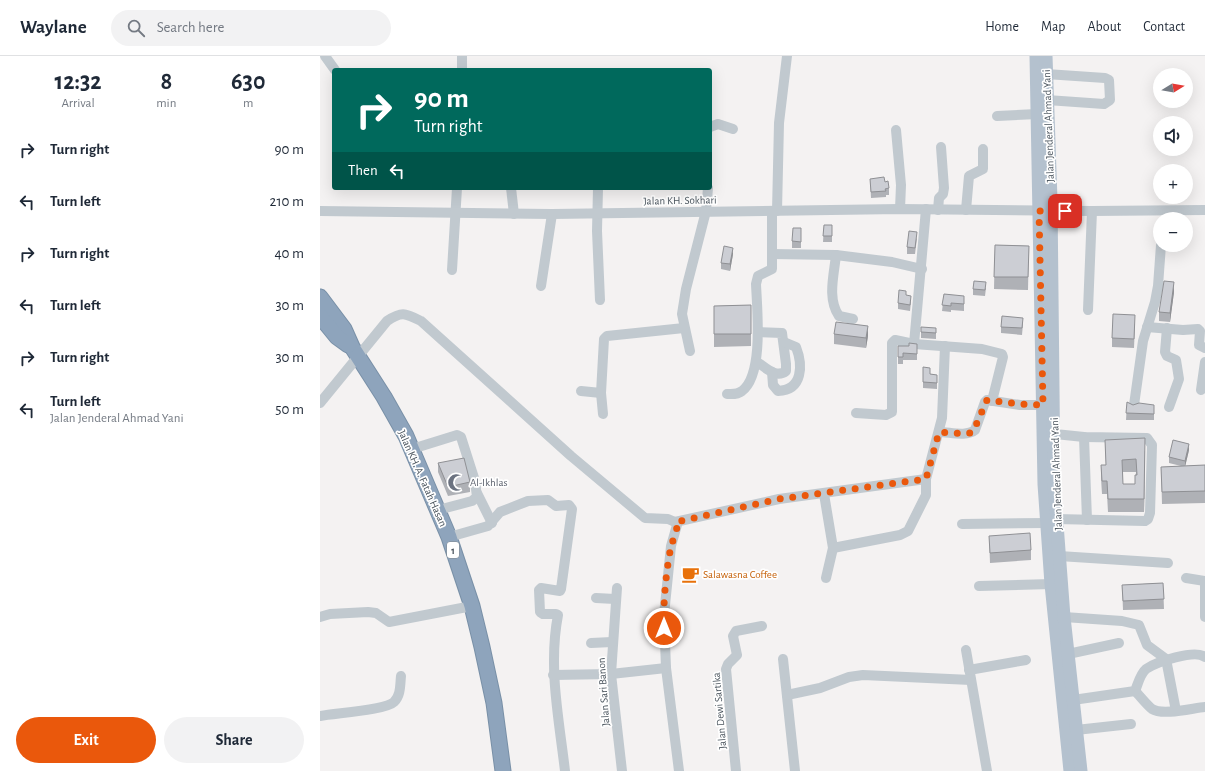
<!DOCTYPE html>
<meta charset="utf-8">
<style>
body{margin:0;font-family:"Alegreya Sans",sans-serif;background:#f2f2f3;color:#1f2937;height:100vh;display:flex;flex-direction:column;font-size:15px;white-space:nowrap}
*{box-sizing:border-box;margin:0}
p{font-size:13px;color:#747a83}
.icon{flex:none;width:22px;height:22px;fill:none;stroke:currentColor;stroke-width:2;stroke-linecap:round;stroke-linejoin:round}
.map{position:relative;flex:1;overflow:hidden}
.side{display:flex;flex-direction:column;background:#fff;width:320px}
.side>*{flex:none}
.top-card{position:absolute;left:12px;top:12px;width:380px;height:122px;border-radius:4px;box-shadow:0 4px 16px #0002;background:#00695c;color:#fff;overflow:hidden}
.needle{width:26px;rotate:79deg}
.controls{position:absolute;left:833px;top:12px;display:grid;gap:8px}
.controls a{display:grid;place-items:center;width:40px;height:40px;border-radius:50%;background:#fff;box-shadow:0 4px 16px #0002;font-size:20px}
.pin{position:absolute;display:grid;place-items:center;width:34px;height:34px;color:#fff;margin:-17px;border-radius:8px;box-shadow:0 2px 6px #0006}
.me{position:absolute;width:44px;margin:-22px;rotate:0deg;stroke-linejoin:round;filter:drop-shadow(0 0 3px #0008)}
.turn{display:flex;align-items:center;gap:14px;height:84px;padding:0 16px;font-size:18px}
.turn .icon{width:52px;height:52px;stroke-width:2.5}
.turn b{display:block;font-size:28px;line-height:34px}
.then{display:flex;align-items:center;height:38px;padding:0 16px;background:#0003;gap:8px;font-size:15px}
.eta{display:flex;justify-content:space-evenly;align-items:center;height:68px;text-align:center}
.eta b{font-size:24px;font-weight:600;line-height:28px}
.primary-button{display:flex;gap:8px;margin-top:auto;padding:8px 16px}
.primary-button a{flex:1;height:46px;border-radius:24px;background:#ea580c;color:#fff;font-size:16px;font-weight:600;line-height:46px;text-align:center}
.primary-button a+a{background:#f2f2f3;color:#1f2937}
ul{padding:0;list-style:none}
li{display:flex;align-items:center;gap:12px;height:52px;padding:0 16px}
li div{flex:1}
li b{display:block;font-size:15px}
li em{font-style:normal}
header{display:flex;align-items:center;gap:24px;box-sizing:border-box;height:56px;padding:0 20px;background:#fff;border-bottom:1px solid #e0e1e3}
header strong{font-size:19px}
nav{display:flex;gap:22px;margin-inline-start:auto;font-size:14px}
.search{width:280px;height:36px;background:#f2f2f3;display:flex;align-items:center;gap:10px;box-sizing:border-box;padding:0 14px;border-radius:22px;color:#747a83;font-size:15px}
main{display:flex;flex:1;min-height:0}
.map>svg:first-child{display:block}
</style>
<header>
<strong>Waylane</strong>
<div class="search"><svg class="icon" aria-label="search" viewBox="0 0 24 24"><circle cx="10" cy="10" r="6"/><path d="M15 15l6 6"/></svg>Search here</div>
<nav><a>Home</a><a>Map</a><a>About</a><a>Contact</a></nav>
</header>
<main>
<section class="side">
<div class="eta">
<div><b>12:32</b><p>Arrival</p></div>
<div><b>8</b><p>min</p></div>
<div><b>630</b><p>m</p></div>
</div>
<ul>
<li><svg class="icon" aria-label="right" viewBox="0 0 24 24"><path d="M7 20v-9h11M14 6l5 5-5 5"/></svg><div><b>Turn right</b></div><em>90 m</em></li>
<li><svg class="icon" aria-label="left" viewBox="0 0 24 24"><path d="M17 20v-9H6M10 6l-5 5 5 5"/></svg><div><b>Turn left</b></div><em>210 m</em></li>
<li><svg class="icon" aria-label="right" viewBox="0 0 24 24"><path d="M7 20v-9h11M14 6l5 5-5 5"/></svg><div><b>Turn right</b></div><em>40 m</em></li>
<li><svg class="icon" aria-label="left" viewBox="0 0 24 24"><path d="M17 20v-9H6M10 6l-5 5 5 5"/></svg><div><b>Turn left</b></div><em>30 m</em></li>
<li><svg class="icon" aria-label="right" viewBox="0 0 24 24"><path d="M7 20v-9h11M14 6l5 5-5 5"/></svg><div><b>Turn right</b></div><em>30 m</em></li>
<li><svg class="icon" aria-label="left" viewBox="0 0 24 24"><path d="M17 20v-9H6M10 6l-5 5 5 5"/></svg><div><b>Turn left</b><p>Jalan Jenderal Ahmad Yani</p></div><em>50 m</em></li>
</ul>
<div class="primary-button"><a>Exit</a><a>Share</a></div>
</section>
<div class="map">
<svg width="885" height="715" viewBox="0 0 885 715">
<rect width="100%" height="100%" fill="#f4f2f2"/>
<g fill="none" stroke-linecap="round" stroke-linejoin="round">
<defs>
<g id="highway">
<path d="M 0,241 L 24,273 L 32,291 L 64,341 L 86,380 L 129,481 L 152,550 L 162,591 L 174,647 L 183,715"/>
<path d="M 0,260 L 17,281 L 28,289"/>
</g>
</defs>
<use href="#highway" stroke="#7990a7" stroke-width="17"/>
<g stroke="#c1c9cf" stroke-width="10">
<path d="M 5,0 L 15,14"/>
<path d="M 142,14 L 142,0"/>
<path d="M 726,18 L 785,22 L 789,24 L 790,44 L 784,48 L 727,44"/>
<path d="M 677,60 L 717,58"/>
<path d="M 390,71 L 398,68 L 413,73"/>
<path d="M 576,74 L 581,129 L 580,153"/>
<path d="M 191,132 L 194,158"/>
<path d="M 278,132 L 277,175 L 280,244"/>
<path d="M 618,154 L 619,142 L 623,138 L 624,132 L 621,91"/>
<path d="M 646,154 L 649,120 L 663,113 L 663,93"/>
<path d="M 0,155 L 232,158 L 580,153 L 772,155 L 885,154"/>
<path d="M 457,155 L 459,67 L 467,0"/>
<path d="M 452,198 L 516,199 L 572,206 L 602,213"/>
<path d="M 516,199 C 514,219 507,243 519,260 L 533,263"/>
<path d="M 132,214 L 137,132"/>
<path d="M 221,230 L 232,158"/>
<path d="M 768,254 L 772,155"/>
<path d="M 827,271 L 863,274 L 878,273 L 880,275 L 879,289 L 885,292"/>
<path d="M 847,272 L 845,296 L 847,300 L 856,304 L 859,323 L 849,351"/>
<path d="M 594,288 L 606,153"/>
<path d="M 370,295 L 362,258 L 366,233 L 386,155 L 388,132"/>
<path d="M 437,306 C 445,311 456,323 466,315 L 466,308 L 462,277 L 438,276"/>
<path d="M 452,316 L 453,329 L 458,335 C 483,334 483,309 476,291 L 464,286"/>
<path d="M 881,334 L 885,306"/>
<path d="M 261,335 L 281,337"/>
<path d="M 407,338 C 412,338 417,339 422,335 C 444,319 437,253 436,228 L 438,220 L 452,213 L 452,155"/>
<path d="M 0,347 L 67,265 C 82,255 85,257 101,265 L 251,400 L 325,462 L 348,463 L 355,466 L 357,469 L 351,490 L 344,559 L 346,612 L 359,715"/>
<path d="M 814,349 L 823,285 L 835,246 L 838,230 L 841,189"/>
<path d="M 536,357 L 566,359 L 572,356 L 572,287 L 575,284 L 594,288 L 662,293 L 682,298 L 683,301 L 672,345"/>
<path d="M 283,358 L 281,337 L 284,283 L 287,280 L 364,272"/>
<path d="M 619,376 C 630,376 646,381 655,374 L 665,346 L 667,344 L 700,349 L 723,349"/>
<path d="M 735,378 L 764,381 L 827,382 L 832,389 L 830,457 L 828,463 L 825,465 L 736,463"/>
<path d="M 764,381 L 767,464"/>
<path d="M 92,393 L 137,379 L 141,381 L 155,425 L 157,441 L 152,445 L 118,454"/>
<path d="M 157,437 L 172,467"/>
<path d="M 504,438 L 513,492 L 506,522"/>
<path d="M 355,466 L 459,443 L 606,423"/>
<path d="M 642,468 L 726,467"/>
<path d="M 129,481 L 168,470 L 180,456 L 208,445 L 228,444 L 236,450 L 249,449 L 252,453 L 241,533 L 240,535 L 221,532 L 219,534 L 220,556 L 223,558 L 236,558 L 238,559 C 228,611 239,663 245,715"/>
<path d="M 513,492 L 580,479 L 588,475 L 606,439 L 606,423 L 622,362 L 625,290"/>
<path d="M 739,500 L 848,507"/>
<path d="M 866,522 L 885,525"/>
<path d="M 885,525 L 885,561"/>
<path d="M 659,530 L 731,528"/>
<path d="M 297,532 L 291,618 L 302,715"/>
<path d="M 276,542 L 295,543"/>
<path d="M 0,561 L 10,558 L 48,556 L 56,557 L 69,566 L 152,550"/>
<path d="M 744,561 L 802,565 L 819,569 L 827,589 L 846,603 L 856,655"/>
<path d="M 271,587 L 292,586"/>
<path d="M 646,594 L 667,715"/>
<path d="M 748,598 L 799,587"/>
<path d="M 463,603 L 475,715"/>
<path d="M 649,614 L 706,604"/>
<path d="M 233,619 L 291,618 L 346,612"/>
<path d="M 815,635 C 820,640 826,648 832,653 C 843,660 873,652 885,651"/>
<path d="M 467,639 L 500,632 L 529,621 L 543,619 L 651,624"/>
<path d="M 753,644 L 815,635 C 818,628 820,618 826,613 C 836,606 875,593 885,601"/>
<path d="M 0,660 C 15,657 66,654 74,646 C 81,639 80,629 81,620"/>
<path d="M 756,674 L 811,668"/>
<path d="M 416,715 L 406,613 L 408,608 L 417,599 L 413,580 L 416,575 L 442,570"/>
</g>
<g stroke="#b4c1ce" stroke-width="13">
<path d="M 716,0 L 724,428 L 731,528 L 750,715"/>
<path d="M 726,0 L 731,144 L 734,428 L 744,561 L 761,715"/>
</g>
<use href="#highway" stroke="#8ea4bc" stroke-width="15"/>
</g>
<g fill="#afb1b6" fill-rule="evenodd">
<path d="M 550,123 L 565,126 L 569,132 L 569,139 L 566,139 L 566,141 L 551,142 Z"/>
<path d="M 504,169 L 512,169 L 512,186 L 503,186 Z"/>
<path d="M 481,179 L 481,192 L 472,192 L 472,185 Z"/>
<path d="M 597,182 L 595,198 L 587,198 L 587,191 Z"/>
<path d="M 675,189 L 709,190 L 708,234 L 674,233 Z"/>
<path d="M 413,198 L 410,215 L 401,213 L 401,207 Z"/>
<path d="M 666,232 L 665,240 L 653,239 L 653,233 Z"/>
<path d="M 854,236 L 850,266 L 839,265 L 839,256 Z"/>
<path d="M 624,238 L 644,246 L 644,255 L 631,254 L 631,256 L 622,255 Z"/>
<path d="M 586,239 L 591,246 L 590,255 L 578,253 L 578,247 Z"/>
<path d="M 431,249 L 431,290 L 394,291 L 394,250 Z"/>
<path d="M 703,268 L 702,279 L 681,277 L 681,271 Z"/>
<path d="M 815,268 L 814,292 L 792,291 L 792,282 Z"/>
<path d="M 616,272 L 616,283 L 601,282 L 601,276 Z"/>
<path d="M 514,278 L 548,280 L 546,292 L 514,288 Z"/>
<path d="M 578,290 L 597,295 L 597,304 L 583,304 L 583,308 L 578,308 Z"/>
<path d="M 603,311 L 610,318 L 617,319 L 617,333 L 603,332 Z"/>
<path d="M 807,346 L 813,349 L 834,356 L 834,364 L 806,364 Z"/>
<path d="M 785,384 L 825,395 L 824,456 L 788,456 L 787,438 L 782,438 L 781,422 L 781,409 L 786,409 ZM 803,416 L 816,416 L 815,428 L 803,428 Z"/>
<path d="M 869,394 L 865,410 L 885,409 L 885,447 L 842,448 L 841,411 L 861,410 L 849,407 L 849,401 Z"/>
<path d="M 118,407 L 150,426 L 150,436 L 128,440 L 118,416 Z"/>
<path d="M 669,480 L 711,494 L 711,504 L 670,507 Z"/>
<path d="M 843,527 L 844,553 L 803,554 L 802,529 Z"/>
</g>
<g fill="#8f9094">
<path d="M 413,192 L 413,198 L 410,215 L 410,208 Z"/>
<path d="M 854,226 L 854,236 L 850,266 L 850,257 Z"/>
<path d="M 548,270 L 548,280 L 546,292 L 546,282 Z"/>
<path d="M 825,382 L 825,395 L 824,456 L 824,443 Z"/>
<path d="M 869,388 L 869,394 L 865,411 L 865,405 Z"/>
</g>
<g fill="#ccced4" stroke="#8f9094" fill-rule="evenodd">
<path d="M 564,121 L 565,126 L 568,125 L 569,132 L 565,133 L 566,135 L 551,136 L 550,123 Z"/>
<path d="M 504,169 L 512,169 L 512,180 L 503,180 Z"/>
<path d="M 473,172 L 481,172 L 481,186 L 472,185 Z"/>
<path d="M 589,175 L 597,176 L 595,192 L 587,191 Z"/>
<path d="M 675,189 L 709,190 L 708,221 L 674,221 Z"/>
<path d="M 404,190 L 413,192 L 410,208 L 401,207 Z"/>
<path d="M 654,225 L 666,226 L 665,234 L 653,233 Z"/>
<path d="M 844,225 L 854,226 L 850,257 L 839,256 Z"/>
<path d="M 579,234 L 586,235 L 586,239 L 591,240 L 590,249 L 578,247 Z"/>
<path d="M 624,238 L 644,240 L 644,248 L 631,247 L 631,250 L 622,249 Z"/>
<path d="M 431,249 L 431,278 L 394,278 L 394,250 Z"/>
<path d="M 793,258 L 815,259 L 814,283 L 792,282 Z"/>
<path d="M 682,260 L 703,262 L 702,272 L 681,271 Z"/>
<path d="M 516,266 L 548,270 L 546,282 L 514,278 Z"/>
<path d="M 601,271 L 616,272 L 616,277 L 601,276 Z"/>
<path d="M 589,287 L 597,288 L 597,298 L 583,297 L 583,301 L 578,301 L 578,290 L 589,290 Z"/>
<path d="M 603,311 L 610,312 L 610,318 L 617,319 L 617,327 L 603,326 Z"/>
<path d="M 807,346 L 813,349 L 819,347 L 834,349 L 834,358 L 806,357 Z"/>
<path d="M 825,382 L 824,443 L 788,443 L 787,425 L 782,425 L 781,409 L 786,409 L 785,384 ZM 816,403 L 817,419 L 815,419 L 815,428 L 803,428 L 802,404 Z"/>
<path d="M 853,384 L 869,388 L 865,405 L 849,401 Z"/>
<path d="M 144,402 L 150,426 L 128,431 L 118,407 Z"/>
<path d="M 885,409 L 885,435 L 842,436 L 841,411 Z"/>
<path d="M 710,477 L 711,494 L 670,497 L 669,480 Z"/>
<path d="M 843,527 L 844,543 L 803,545 L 802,529 Z"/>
</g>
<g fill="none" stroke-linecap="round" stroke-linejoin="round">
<path stroke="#ea580c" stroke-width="7" stroke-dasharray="0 12.6" d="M 344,572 C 343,546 346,516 351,490 C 353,483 359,473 356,466 L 459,443 L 606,423 L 619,376 L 646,378 L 653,376 L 667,344 L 700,348 L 723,349 L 719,155 L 745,155"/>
</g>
<defs>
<symbol id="mosque-bare" viewBox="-9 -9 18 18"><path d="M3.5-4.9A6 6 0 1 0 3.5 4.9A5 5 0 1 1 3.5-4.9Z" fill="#6b7280" stroke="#fff" stroke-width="2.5" paint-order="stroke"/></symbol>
<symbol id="cafe-bare" viewBox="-9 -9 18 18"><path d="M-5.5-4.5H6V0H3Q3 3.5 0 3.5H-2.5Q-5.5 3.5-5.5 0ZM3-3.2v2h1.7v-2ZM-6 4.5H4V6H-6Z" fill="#e8710a" stroke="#fff" stroke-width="2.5" paint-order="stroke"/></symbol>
</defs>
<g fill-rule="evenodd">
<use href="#mosque-bare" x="124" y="414" width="25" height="25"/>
<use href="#cafe-bare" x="358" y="506" width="25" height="25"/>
</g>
<g text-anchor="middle" stroke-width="3.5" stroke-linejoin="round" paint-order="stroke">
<rect fill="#fff" stroke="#81888e" stroke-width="1" x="127" y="486" width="12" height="16" rx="3"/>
<g font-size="10" font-weight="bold" fill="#4b555e">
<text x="133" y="498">1</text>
</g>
<g font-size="11" fill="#4b555e" stroke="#fff">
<text transform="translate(728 70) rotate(-92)" y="4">Jalan Jenderal Ahmad Yani</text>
<text transform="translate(360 144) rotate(-1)" y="4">Jalan KH. Sokhari</text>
<text transform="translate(736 418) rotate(-92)" y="4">Jalan Jenderal Ahmad Yani</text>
<text transform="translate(103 422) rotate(66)" y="4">Jalan KH. A. Fatah Hasan</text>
<text transform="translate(283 636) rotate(-94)" y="4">Jalan Sari Banon</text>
<text transform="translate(399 655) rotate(-95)" y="4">Jalan Dewi Sartika</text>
</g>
<g font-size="11" fill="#5b616d" stroke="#fff" text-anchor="start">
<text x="150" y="430">Al-Ikhlas</text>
</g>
<g font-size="11" fill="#c56008" stroke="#fff" text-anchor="start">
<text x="383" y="522">Salawasna Coffee</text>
</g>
</g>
</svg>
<div class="controls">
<a><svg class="needle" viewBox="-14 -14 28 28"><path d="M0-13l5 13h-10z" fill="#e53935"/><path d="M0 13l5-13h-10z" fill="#747a83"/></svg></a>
<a><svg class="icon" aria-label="sound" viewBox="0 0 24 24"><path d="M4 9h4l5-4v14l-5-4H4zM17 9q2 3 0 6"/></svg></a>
<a>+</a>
<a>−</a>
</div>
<div class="pin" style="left:745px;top:155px;background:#d93025"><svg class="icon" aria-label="arrive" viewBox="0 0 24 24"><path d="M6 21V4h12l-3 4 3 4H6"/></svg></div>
<svg class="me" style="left:344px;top:572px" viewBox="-20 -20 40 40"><circle r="17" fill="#ea580c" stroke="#fff" stroke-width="3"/><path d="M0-11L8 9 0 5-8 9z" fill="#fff"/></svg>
<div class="top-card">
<div class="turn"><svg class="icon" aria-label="right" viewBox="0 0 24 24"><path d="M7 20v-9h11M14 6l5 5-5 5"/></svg><div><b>90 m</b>Turn right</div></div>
<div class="then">Then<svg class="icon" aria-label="left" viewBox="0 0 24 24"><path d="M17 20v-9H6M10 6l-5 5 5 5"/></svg></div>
</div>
</div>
</main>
